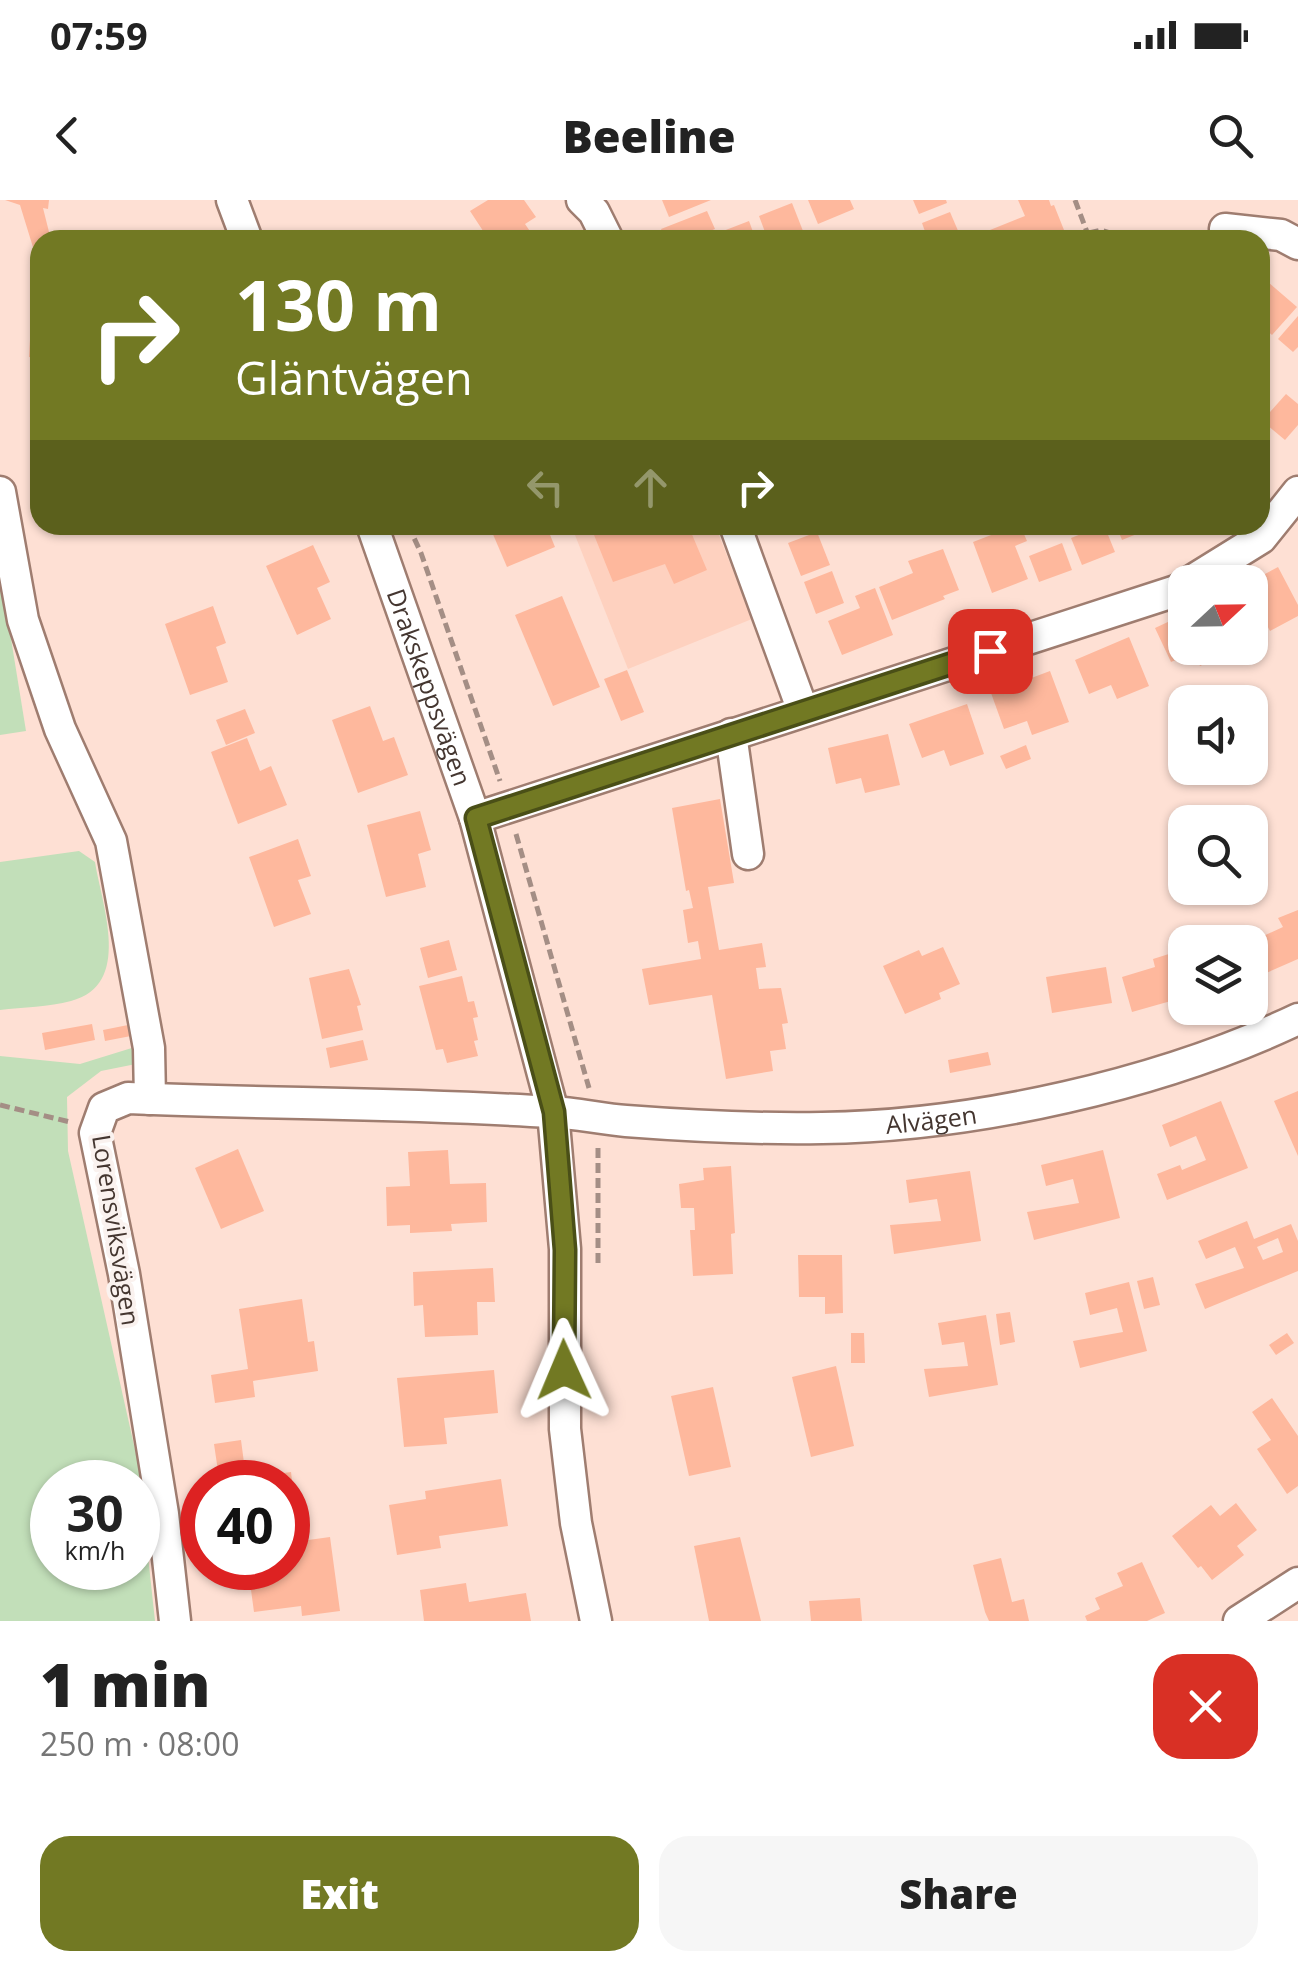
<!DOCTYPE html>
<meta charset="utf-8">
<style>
body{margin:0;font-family:"Open Sans",sans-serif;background:#f6f6f6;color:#222;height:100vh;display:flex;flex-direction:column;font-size:38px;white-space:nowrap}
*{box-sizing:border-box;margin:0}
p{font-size:32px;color:#767676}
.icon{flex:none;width:55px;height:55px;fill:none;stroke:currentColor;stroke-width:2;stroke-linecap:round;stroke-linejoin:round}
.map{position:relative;height:1421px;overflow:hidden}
.drawer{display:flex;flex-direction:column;background:#fff;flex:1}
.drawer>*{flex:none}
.hud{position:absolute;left:30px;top:30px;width:1240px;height:305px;border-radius:30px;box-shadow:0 2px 8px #0004;background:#727923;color:#fff;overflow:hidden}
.needle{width:65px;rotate:68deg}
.tools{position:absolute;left:1168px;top:365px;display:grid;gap:20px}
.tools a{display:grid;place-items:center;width:100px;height:100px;border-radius:20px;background:#fff;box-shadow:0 2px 8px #0004;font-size:50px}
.speed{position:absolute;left:30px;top:1260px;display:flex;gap:20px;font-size:50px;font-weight:700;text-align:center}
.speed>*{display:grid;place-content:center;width:130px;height:130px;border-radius:50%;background:#fff;box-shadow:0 2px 8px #0004;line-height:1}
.speed small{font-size:25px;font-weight:400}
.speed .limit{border:15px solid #d22;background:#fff;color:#111}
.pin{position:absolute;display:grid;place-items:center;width:85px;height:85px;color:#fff;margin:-42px;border-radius:20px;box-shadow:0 5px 15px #0006}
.me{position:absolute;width:110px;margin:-55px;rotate:359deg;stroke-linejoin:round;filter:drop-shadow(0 0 8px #0008)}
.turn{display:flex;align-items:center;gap:35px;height:210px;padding:0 40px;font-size:45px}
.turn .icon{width:130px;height:130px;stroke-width:2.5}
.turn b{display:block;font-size:70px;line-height:85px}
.lanes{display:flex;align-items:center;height:95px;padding:0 40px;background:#0003;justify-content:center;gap:50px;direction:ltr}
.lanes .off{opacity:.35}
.round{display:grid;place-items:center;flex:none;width:105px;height:105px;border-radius:30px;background:#f6f6f6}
.headline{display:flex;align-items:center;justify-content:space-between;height:170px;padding:0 40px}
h1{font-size:60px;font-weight:800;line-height:75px}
.cta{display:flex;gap:20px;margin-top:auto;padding:20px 40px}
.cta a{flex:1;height:115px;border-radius:30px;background:#727923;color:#fff;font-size:40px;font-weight:800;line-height:115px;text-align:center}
.cta a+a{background:#f6f6f6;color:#222}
.status{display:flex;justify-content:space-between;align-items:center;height:70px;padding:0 50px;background:#fff;direction:ltr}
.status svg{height:28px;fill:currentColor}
header{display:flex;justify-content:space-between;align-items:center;height:130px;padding:0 40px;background:#fff;font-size:45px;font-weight:800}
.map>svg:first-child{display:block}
</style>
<div class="status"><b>07:59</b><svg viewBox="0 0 49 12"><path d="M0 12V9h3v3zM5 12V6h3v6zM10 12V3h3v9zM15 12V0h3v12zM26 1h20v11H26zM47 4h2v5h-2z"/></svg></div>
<header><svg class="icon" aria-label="back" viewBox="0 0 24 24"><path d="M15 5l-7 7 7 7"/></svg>Beeline<svg class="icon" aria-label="search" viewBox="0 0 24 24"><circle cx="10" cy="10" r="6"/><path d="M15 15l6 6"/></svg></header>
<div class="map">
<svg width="1298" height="1421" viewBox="0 0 1298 1421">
<rect width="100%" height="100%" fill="#fee0d4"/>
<path fill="#fed1bf" d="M 571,325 L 715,325 L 752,419 L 628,469 Z"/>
<g fill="#c2dfb9" fill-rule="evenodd">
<path d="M 0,371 L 26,531 L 0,535 Z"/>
<path d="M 79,651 L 95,662 C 102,706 133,785 71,801 C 49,807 23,807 0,810 L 0,662 Z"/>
<path d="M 135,847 L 136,864 L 101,871 L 67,897 L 68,951 L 138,1263 L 155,1421 L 0,1421 L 0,856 L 80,864 ZM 52,1282 L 138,1282 L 138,1368 L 52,1368 Z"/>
</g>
<g fill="#feb89d" fill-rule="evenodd">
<path d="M 5,0 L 49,0 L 48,9 L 43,8 L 51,40 L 40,40 L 40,70 L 20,5 Z"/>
<path d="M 488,0 L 524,0 L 536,17 L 525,24 L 536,40 L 489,40 L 470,11 Z"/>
<path d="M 662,0 L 711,0 L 669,17 Z"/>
<path d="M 808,0 L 850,0 L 854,9 L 818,24 Z"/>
<path d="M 913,0 L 946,0 L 947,3 L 919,14 Z"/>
<path d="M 1018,0 L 1049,0 L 1051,6 L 1054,5 L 1068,40 L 994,40 L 990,30 L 1025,16 Z"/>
<path d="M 792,3 L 803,31 L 780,40 L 768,40 L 759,16 Z"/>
<path d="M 707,11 L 715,29 L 702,34 L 705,40 L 666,40 L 661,29 Z"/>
<path d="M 950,12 L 962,40 L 928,40 L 922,23 Z"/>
<path d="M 749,21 L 756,40 L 720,40 L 718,33 Z"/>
<path d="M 34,71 L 40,74 L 40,158 L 29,157 Z"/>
<path d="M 1260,75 L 1297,107 L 1272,135 L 1260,125 Z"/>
<path d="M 1298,116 L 1298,147 L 1293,152 L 1278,139 Z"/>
<path d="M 1286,194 L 1298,204 L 1298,225 L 1285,240 L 1262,221 Z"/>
<path d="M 489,325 L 546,325 L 555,347 L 507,367 Z"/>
<path d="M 590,325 L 688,325 L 707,370 L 674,384 L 665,364 L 613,382 Z"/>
<path d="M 1017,325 L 1020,325 L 1027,341 L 1015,346 L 1028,379 L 992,393 L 973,342 Z"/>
<path d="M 1104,325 L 1115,352 L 1082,365 L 1071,338 Z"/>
<path d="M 1116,325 L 1159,325 L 1122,340 Z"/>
<path d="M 817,332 L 830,365 L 801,376 L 788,343 Z"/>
<path d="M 1062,343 L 1072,370 L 1039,382 L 1029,356 Z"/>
<path d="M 313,345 L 330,382 L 317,388 L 331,419 L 297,435 L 266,366 Z"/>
<path d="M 943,349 L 959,390 L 943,396 L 945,399 L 892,420 L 879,387 L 913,373 L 908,361 Z"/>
<path d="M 1278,367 L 1298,405 L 1298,416 L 1270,431 L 1262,416 L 1250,423 L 1250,382 Z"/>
<path d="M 832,371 L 844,403 L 816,414 L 804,382 Z"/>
<path d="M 875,388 L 893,435 L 842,455 L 828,421 L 860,408 L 855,396 Z"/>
<path d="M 562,396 L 600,487 L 553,506 L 515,415 Z"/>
<path d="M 213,406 L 226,443 L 216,447 L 228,482 L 190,495 L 165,424 Z"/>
<path d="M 1185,414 L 1185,448 L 1230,448 L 1232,451 L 1200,466 L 1194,452 L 1171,462 L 1155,428 Z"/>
<path d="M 1129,437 L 1149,486 L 1117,499 L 1111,485 L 1089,494 L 1075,460 Z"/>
<path d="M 627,470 L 644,512 L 621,521 L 604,479 Z"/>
<path d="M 1050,471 L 1069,522 L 1032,535 L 1027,521 L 1004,529 L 991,493 Z"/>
<path d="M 967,504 L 984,554 L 950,566 L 944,550 L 922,558 L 909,524 Z"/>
<path d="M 370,506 L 383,541 L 394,537 L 408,575 L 358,593 L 332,520 Z"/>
<path d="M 245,509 L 255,533 L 226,545 L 216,520 Z"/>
<path d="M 888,534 L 900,585 L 865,593 L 861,578 L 836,584 L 828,548 Z"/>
<path d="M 247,538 L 260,571 L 271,566 L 287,605 L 238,624 L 211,552 Z"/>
<path d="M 1026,545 L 1031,559 L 1006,569 L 1000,556 Z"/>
<path d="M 720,599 L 734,683 L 708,687 L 719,750 L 762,743 L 766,767 L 756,768 L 759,789 L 781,788 L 788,823 L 782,824 L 786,849 L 770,851 L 773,871 L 726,879 L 712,795 L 649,805 L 642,769 L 701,759 L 698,741 L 688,743 L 683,710 L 693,708 L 689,690 L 686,691 L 672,608 Z"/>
<path d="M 420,611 L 431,650 L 418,654 L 426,687 L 386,697 L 367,625 Z"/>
<path d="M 298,639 L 311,676 L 298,680 L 311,714 L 274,727 L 249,657 Z"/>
<path d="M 1298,710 L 1298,759 L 1264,774 L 1250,742 L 1283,727 L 1278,718 Z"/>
<path d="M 449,740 L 457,770 L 428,778 L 420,748 Z"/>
<path d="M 943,747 L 960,784 L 939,793 L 941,799 L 905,814 L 883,766 L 919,750 L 922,756 Z"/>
<path d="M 1172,753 L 1185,797 L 1132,812 L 1122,777 L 1155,767 L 1153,759 Z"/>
<path d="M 1106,767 L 1112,803 L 1052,813 L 1046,777 Z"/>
<path d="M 349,769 L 361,805 L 357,806 L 363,830 L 322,839 L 309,778 Z"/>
<path d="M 462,776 L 468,802 L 474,801 L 478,817 L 473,818 L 478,840 L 474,841 L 478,856 L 447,863 L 443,849 L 436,850 L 419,786 Z"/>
<path d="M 92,824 L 95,840 L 45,850 L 42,833 Z"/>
<path d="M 128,825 L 131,836 L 105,841 L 103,830 Z"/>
<path d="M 363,840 L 368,860 L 330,868 L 326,848 Z"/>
<path d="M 988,852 L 991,865 L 950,873 L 948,860 Z"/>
<path d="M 1298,891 L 1298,956 L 1274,901 Z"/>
<path d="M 1221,901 L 1248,968 L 1167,1000 L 1157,974 L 1180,965 L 1182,970 L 1206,960 L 1196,936 L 1170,947 L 1162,925 Z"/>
<path d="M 238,949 L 264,1011 L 221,1029 L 195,968 Z"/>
<path d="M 448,950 L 450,984 L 486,983 L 487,1022 L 451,1024 L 452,1031 L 410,1033 L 410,1025 L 387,1026 L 386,987 L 410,986 L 408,952 Z"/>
<path d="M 1103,950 L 1120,1018 L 1034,1040 L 1027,1012 L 1079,1003 L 1073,979 L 1046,986 L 1041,965 Z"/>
<path d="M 731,966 L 735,1033 L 731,1034 L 733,1074 L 693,1076 L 690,1030 L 695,1030 L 694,1008 L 681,1008 L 679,984 L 704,980 L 703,968 Z"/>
<path d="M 970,971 L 981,1041 L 894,1054 L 890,1025 L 941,1021 L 937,999 L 909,1003 L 906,980 Z"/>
<path d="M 1247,1021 L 1254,1039 L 1291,1024 L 1298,1041 L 1298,1071 L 1205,1109 L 1195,1084 L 1244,1068 L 1235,1047 L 1206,1059 L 1198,1041 ZM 1278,1038 L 1283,1052 L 1263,1060 L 1257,1047 Z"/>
<path d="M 798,1055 L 842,1055 L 843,1113 L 825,1114 L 825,1097 L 799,1097 Z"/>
<path d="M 493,1068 L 495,1102 L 477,1102 L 478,1135 L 425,1137 L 423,1105 L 414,1106 L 413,1072 Z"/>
<path d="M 1153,1077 L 1160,1105 L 1144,1109 L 1137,1081 Z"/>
<path d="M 1129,1082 L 1147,1151 L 1080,1168 L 1073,1141 L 1123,1132 L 1117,1108 L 1090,1115 L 1085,1093 Z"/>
<path d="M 302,1099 L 308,1142 L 314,1141 L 318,1171 L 253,1181 L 255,1197 L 215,1203 L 211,1175 L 248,1169 L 239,1109 Z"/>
<path d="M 1010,1112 L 1015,1142 L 1000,1145 L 996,1114 Z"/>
<path d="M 986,1115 L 998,1185 L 929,1197 L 924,1169 L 968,1166 L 964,1142 L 942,1145 L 938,1123 Z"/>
<path d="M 851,1133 L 864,1133 L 865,1163 L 851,1163 Z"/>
<path d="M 1287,1133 L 1294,1143 L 1276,1155 L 1269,1145 Z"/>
<path d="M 836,1166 L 854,1246 L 811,1257 L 792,1177 Z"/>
<path d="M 494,1170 L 498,1213 L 444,1218 L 447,1244 L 404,1247 L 397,1178 Z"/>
<path d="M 713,1187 L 731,1267 L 689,1276 L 671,1196 Z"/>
<path d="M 1272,1198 L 1298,1236 L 1298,1286 L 1287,1294 L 1257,1249 L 1271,1240 L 1252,1212 Z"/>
<path d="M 241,1240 L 246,1278 L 291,1272 L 295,1306 L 288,1307 L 288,1282 L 206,1282 L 219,1278 L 214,1244 Z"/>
<path d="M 501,1279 L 508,1326 L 439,1336 L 441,1348 L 397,1355 L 389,1305 L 426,1299 L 425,1291 Z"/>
<path d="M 1236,1303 L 1257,1330 L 1237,1346 L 1244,1355 L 1212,1380 L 1201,1366 L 1198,1368 L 1172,1336 L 1211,1305 L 1220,1316 Z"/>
<path d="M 330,1337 L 340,1411 L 302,1416 L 301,1406 L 254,1412 L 248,1368 L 288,1368 L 288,1350 L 294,1349 L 294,1342 Z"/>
<path d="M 740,1337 L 761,1421 L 709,1421 L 694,1346 Z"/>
<path d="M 1001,1358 L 1012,1402 L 1024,1399 L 1029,1421 L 989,1421 L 985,1412 L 973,1365 Z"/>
<path d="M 1142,1362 L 1165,1413 L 1147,1421 L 1087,1421 L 1085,1416 L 1100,1409 L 1095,1398 L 1123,1386 L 1117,1373 Z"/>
<path d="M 466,1383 L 469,1402 L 526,1393 L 531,1421 L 424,1421 L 420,1390 Z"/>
<path d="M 860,1398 L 862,1421 L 811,1421 L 809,1401 Z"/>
</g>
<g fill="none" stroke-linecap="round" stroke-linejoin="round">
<defs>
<g id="minor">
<path d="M 232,0 L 247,40"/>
<path d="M 582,0 L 594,12 L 608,40"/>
<path d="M 1225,29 L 1281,35 L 1298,44"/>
<path d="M 0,292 L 23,420 L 60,529 L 111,641 L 149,848 L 150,899"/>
<path id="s1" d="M 372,325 L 475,618 L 553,912 L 565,1049 L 565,1229 L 576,1323 L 596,1421"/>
<path d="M 735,325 L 803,511"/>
<path d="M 1190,382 L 1261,338 L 1298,292"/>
<path d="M 731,534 L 748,654"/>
<path d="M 475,618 L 1176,391 L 1185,386"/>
<path id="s2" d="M 175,1421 L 163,1314 L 124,1074 L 95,933 L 104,908 L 128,898 C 269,904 411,903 551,912 C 576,913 601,919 626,921 C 691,926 758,929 822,928 C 975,926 1161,884 1298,819"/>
<path d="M 1239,1421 L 1298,1383"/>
</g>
</defs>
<use href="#minor" stroke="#9f7d70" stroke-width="35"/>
<g stroke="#a48e85" stroke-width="5" stroke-dasharray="10 5" stroke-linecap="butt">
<path d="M 1075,0 L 1090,40"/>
<path d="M 1089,33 L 1101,30 L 1133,40"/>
<path d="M 1178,40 L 1200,35"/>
<path d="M 408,325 L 421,353 L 500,581"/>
<path d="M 516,634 L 589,888"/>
<path d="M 0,905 L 70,922"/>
<path d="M 598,948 L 598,1067"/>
</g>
<use href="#minor" stroke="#fff" stroke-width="30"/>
</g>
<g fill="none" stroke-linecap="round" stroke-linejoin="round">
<defs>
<path id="route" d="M 564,1170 L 565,1050 L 554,912 L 476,618 L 990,451"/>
</defs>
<use href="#route" stroke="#4a4f17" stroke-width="25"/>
<use href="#route" stroke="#727923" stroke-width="18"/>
</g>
<g text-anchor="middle" stroke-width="8" stroke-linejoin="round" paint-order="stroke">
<g font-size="25" fill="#443630" stroke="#faf2ef">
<text dy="9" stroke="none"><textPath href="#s1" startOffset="172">Drakskeppsvägen</textPath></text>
<text dy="9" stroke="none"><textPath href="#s2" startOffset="1352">Alvägen</textPath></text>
<text transform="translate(116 1030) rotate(81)" y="9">Lorensviksvägen</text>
</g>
</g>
</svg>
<div class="tools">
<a><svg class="needle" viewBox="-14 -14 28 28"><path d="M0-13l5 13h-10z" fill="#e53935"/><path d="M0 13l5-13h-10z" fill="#767676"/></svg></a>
<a><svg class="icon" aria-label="sound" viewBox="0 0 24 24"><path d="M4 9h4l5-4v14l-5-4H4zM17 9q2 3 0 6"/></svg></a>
<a><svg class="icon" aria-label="search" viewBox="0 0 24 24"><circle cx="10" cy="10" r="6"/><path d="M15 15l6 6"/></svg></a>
<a><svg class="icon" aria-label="layers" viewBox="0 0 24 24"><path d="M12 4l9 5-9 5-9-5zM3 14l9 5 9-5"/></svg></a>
</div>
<div class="speed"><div>30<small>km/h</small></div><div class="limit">40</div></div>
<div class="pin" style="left:990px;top:451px;background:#d93025"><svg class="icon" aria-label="arrive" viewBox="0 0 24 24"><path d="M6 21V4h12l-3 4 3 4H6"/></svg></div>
<svg class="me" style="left:564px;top:1170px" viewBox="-20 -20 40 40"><path d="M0-17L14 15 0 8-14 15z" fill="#727923" stroke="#fff" stroke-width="4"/></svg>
<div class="hud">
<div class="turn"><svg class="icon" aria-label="right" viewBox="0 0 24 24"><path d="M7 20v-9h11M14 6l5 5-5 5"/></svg><div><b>130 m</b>Gläntvägen</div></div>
<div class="lanes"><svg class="icon off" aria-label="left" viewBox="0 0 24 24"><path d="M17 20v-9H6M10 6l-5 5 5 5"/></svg><svg class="icon off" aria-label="ahead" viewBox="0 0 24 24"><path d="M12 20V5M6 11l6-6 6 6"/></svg><svg class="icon" aria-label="right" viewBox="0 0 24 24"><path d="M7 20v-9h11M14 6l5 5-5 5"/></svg></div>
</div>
</div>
<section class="drawer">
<div class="headline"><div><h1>1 min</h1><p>250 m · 08:00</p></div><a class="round" style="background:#d93025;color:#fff"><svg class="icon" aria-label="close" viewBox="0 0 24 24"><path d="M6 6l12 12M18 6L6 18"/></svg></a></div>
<div class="cta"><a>Exit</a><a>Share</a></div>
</section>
